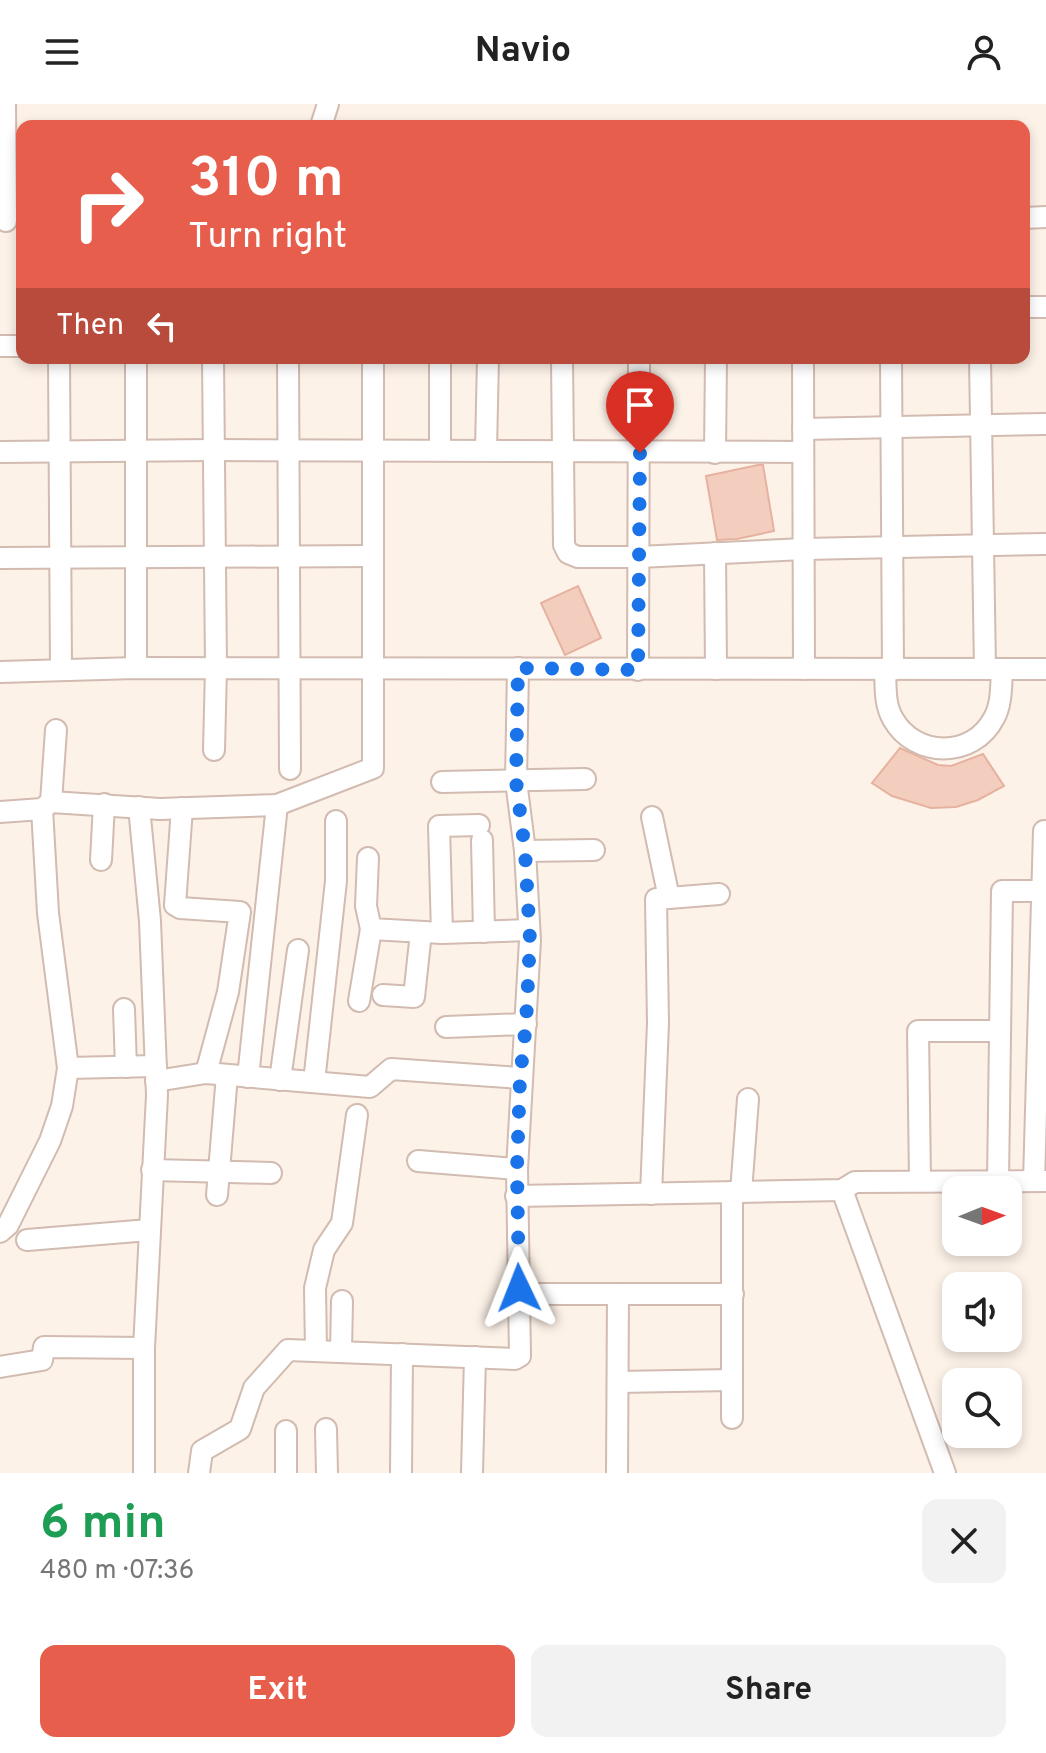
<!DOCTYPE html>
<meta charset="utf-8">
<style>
body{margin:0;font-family:Overpass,sans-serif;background:#f2f2f2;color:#222;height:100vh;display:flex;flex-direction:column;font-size:30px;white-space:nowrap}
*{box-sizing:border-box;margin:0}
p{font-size:26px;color:#767676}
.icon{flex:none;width:44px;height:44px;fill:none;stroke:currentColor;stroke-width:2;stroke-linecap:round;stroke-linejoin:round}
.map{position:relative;height:1369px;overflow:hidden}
.sheet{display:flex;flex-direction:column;background:#fff;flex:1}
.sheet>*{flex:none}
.hud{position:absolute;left:16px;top:16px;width:1014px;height:244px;border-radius:16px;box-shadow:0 4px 12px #0003;background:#e75e4c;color:#fff;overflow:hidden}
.needle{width:52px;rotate:89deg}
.controls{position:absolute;left:942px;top:1072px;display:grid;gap:16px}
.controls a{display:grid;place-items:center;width:80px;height:80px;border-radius:16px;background:#fff;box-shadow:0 4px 12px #0003;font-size:40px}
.pin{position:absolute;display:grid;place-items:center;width:68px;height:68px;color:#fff;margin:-82px -34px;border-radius:50% 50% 50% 0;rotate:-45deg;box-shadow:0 0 8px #0007}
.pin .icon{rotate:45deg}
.me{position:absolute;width:88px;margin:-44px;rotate:358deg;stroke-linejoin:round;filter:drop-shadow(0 0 6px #0008)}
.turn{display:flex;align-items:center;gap:28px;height:168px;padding:0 40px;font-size:36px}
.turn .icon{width:104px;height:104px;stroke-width:2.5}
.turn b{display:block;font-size:56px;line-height:68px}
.then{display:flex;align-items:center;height:76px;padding:0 40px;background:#0003;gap:16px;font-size:30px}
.round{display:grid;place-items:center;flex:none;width:84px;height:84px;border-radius:16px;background:#f2f2f2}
.headline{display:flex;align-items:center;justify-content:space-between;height:136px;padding:0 40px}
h1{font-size:48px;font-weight:700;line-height:60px;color:#1e9e55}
.button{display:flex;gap:16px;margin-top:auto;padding:16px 40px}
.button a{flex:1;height:92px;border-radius:16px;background:#e75e4c;color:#fff;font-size:32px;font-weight:700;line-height:92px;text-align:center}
.button a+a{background:#f2f2f2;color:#222}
header{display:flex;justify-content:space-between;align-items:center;height:104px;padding:0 40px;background:#fff;font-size:36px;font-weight:700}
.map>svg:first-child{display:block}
</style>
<header><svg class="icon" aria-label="menu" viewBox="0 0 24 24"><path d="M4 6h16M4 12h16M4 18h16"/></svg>Navio<svg class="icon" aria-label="person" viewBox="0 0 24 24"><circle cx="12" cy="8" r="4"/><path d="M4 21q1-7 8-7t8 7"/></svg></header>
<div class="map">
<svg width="1046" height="1369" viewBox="0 0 1046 1369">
<rect width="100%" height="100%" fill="#fdf2e8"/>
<g fill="#f3cebf" stroke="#e6b29f" stroke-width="2">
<path d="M 758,361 L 763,361 L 774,427 L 737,435 L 717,436 L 706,372 Z"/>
<path d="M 578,482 L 601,534 L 565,551 L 541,499 Z"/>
<path d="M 900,644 L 938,661 L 951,662 L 983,650 L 1004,682 L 978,696 L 956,703 L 931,704 L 892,692 L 872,679 Z"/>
</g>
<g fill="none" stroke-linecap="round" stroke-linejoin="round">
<defs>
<g id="minor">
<path d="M 5,0 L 6,117"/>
<path d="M 321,22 L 328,0"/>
<path d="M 1024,114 L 1046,113"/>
<path d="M 1024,203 L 1046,203"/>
<path d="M 0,242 L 22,242"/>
<path d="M 59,254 L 61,566"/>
<path d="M 136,254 L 136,564"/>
<path d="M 213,254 L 216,564 L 214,646"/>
<path d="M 288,254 L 290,665"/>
<path d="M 440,254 L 440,346"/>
<path d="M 562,254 L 564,441 L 568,449 L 578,453 L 639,453 L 804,445 L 1046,440"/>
<path d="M 803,254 L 804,565"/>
<path d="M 891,254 L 893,566"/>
<path d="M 980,254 L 985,565"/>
<path d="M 803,325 L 1046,320"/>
<path d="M 486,346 L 488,254"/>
<path d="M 0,348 L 213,346 L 803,348"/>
<path d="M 715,349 L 716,254"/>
<path d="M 715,449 L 716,565"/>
<path d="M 0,454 L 372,452"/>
<path d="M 638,566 L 639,254"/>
<path d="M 885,566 C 886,582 884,600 893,615 C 915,654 973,655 994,614 C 1002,600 1001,581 1002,565"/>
<path d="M 0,568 L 136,564 L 1046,565"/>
<path d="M 442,678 L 585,675"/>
<path d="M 51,698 L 56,626"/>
<path d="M 139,703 L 150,817 L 157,991 L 144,1244 L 144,1369"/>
<path d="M 182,704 L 175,801 L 180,804 L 240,808 L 228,888 L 206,969"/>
<path d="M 0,708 L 42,705 L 51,698 L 160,705 L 277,701 L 373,664 L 373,254"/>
<path d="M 652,713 L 669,794"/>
<path d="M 482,736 L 484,828"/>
<path d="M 525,747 L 594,746"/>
<path d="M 368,754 L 366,802 L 371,825 L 442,829 L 529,826"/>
<path d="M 101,756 L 104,700"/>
<path d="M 442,829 L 439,722 L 479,721"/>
<path d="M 383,891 L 414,893 L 421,828"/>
<path d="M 359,897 L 371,825"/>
<path d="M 124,905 L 126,963"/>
<path d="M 446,923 L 526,920"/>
<path d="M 68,964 L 156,962"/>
<path d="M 248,973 L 277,701"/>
<path d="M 280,976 L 298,846"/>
<path d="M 156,977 L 206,969 L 370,983 L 391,965 L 520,974"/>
<path d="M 314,978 L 336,777 L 336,717"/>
<path d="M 418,1057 L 517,1065"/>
<path d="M 152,1066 L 271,1069"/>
<path d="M 920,1077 L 918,927 L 1000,927"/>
<path d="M 1034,1077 L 1044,727"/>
<path d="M 998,1078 L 1002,787 L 1044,787"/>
<path d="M 842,1086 L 945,1369"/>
<path d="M 732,1088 L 732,1314"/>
<path d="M 741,1088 L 748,995"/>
<path d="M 651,1090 L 658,919 L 656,795 L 719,790"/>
<path d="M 217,1091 L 227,971"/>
<path d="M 516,1092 L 842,1086 L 855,1078 L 1046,1077"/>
<path d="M 0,1128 L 8,1121 L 50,1037 L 62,1002 L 68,964 L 48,809 L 42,705"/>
<path d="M 27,1136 L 149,1126"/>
<path d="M 539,1190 L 733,1190"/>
<path d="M 316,1247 L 315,1184 L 324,1146 L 342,1119 L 357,1011"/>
<path d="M 341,1248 L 342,1197"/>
<path d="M 0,1263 L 42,1256 L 44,1243 L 144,1244"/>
<path d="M 618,1278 L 732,1276"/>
<path d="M 326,1325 L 327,1369"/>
<path d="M 286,1327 L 286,1369"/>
<path d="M 199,1369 L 202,1347 L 240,1325 L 254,1284 L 288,1246 L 515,1255 L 520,1252 L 517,1065 L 530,836 L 525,747 L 516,677 L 518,564"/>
<path d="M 401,1369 L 402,1250"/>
<path d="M 472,1369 L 475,1253"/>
<path d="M 617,1369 L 618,1190"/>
</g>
</defs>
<use href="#minor" stroke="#d2bbb0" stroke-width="24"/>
<use href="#minor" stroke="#fff" stroke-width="20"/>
</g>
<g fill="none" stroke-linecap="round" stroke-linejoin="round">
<path stroke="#1a73e8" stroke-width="14" stroke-dasharray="0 25.2" d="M 519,1184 L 517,1065 L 520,974 L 526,920 L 530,836 L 525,747 L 516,677 L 518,564 L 638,566 L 640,349"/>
</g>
</svg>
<div class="controls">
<a><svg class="needle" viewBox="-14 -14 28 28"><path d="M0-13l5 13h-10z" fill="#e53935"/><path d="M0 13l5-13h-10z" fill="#767676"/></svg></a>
<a><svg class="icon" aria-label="sound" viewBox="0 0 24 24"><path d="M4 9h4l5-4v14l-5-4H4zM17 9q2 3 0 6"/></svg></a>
<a><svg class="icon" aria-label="search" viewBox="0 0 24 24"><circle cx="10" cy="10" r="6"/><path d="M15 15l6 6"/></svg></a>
</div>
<div class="pin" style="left:640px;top:349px;background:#d93025"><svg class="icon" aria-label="arrive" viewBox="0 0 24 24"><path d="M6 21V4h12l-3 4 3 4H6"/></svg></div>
<svg class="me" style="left:519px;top:1184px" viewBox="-20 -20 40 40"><path d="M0-17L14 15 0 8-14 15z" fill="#1a73e8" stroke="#fff" stroke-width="4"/></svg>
<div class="hud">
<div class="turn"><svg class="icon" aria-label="right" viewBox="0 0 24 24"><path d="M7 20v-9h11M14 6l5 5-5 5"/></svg><div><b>310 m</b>Turn right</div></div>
<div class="then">Then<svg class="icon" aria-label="left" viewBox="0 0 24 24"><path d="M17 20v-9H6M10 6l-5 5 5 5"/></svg></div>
</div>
</div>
<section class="sheet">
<div class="headline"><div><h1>6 min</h1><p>480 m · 07:36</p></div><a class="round"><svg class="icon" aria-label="close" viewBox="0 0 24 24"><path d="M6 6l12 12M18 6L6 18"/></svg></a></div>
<div class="button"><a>Exit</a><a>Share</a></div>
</section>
